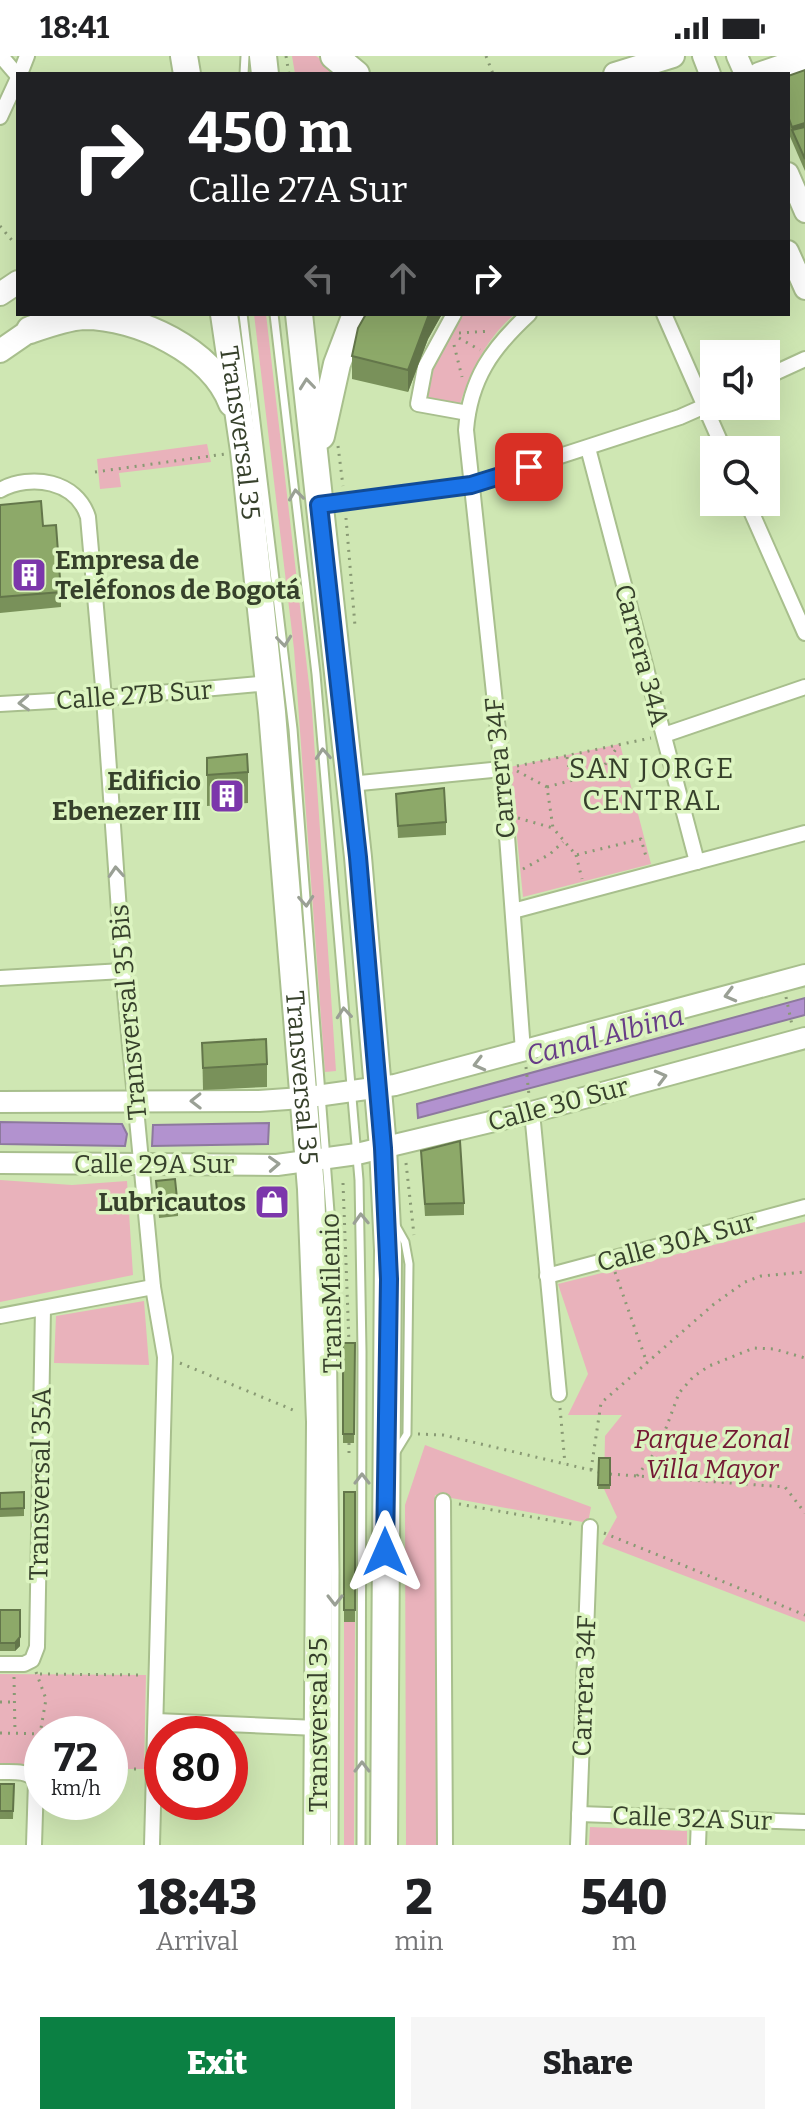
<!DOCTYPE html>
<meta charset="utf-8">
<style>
body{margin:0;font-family:Bitter,serif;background:#f6f6f6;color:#202124;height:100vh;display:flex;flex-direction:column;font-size:30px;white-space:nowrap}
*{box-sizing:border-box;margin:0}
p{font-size:26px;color:#757577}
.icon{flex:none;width:44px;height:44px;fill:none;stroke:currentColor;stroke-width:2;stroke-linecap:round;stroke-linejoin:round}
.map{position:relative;height:1789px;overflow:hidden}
.drawer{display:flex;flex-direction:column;background:#fff;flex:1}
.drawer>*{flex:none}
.top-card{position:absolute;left:16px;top:16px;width:774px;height:244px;border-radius:0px;box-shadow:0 8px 32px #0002;background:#202124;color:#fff;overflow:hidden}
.fabs{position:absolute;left:700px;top:284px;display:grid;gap:16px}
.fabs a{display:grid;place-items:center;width:80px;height:80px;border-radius:0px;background:#fff;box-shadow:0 8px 32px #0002;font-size:40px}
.speed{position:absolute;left:24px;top:1660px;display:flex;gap:16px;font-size:40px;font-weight:700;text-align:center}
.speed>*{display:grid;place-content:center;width:104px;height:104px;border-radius:50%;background:#fff;box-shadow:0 8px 32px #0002;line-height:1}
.speed small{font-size:20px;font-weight:400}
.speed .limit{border:12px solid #d22;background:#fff;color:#111}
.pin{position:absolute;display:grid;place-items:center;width:68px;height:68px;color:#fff;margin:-34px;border-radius:16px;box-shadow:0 4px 12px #0006}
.me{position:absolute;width:88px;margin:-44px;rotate:0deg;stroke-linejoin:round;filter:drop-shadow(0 0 6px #0008)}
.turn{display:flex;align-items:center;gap:28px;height:168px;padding:0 40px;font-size:36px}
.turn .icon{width:104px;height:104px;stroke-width:2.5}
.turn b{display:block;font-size:56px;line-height:68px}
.lanes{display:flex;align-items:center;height:76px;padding:0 40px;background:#0003;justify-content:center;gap:40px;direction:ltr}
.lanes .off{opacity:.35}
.eta{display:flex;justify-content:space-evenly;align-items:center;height:136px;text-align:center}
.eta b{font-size:48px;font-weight:800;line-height:56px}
.primary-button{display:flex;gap:16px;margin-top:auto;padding:16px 40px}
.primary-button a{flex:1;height:92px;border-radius:0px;background:#0b8043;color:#fff;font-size:32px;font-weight:800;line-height:92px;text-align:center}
.primary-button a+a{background:#f6f6f6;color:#202124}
.status{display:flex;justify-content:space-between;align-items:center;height:56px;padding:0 40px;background:#fff;direction:ltr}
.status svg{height:22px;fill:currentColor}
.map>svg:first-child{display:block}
</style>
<div class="status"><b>18:41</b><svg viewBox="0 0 49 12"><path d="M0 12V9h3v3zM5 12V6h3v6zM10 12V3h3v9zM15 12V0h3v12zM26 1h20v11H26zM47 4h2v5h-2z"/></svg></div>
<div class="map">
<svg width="805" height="1789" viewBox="0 0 805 1789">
<rect width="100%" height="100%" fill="#cfe7b3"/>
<g fill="#e9b2bb">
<path d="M 292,0 L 316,0 L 341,18 L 295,18 Z"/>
<path d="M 254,258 L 266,258 L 312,654 L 336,1015 L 325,1016 L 294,593 Z"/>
<path d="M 463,258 L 515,258 C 487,281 471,315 460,348 L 428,341 L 434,308 Z"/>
<path d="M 207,388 L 211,406 L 119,417 L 121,431 L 100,433 L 97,403 Z"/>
<path d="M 620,688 L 651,808 L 523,841 L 510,711 Z"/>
<path d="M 0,1124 L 72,1129 L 127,1125 L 133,1219 L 0,1246 Z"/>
<path d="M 805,1166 L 805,1566 L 602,1488 L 617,1461 L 604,1433 L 605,1380 L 622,1359 L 568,1359 L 588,1318 L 558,1228 Z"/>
<path d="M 144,1245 L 149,1309 L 54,1307 L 56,1260 Z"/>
<path d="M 425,1389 L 591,1451 L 588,1467 L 435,1439 L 436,1789 L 406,1789 L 405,1449 Z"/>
<path d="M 344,1566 L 355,1566 L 354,1789 L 344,1789 Z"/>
<path d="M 0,1618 L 146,1619 L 144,1713 L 110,1713 L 110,1678 L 42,1678 L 42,1711 L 0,1711 Z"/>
<path d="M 590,1771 L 687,1775 L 687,1789 L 589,1789 Z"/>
</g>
<g fill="#b292cf" stroke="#8d799e" stroke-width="2">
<path d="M 805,942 L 805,959 L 418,1062 L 417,1048 Z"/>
<path d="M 0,1066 L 122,1068 L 127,1078 L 125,1090 L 0,1088 Z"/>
<path d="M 269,1067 L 268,1088 L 152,1090 L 153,1069 Z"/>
</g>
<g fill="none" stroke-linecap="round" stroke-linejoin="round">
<defs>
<g id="lane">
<path d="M 244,18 L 245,0"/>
<path d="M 243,258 L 293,673 L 331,1169 L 335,1515 L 334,1789"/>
<path d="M 274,258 L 316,618 L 359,1124 L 362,1295 L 361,1789"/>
<path d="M 396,1396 L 407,1378 L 409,1208 L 405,1186 L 396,1170"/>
</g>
<g id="street">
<path d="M 1,0 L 18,20"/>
<path d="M 20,18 L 27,0"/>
<path d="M 0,61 L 18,22"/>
<path d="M 454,258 L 425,311 L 418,348 L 468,357"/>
<path d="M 664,258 L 724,394"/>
<path d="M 766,321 L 805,303"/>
<path d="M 588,392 L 697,806"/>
<path d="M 0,434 C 31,417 77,425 88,461 L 104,642 L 124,926 L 153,1231 L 165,1301 L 152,1789"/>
<path d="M 747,446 L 805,577"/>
<path d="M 319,449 L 471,429 L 680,361 L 714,346"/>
<path d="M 0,648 L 104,642 L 269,627"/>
<path d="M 664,679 L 805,631"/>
<path d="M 350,728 L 502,713"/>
<path d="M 513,855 L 805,777"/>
<path d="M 0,922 L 123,915"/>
<path d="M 523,995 L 502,713 L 466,374 C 470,323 492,292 529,258"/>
<path d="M 532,1056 L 559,1338"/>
<path d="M 547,1220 L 805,1151"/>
<path d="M 0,1260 L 153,1231"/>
<path d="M 443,1445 L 445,1789"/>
<path d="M 0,1608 L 24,1608 L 32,1604 L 37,1591 L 43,1252"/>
<path d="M 156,1665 L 317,1672"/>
<path d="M 0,1716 C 13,1716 27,1714 36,1725 L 34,1789"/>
<path d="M 579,1758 L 805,1766"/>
<path d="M 578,1789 L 590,1471"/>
<path d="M 698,1789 L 699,1762"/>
</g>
<g id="secondary">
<path d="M 703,0 L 710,18"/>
<path d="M 737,0 L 745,18"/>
<path d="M 788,117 L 805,156"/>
<path d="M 788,195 L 805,233"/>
<path d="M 0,1046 L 259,1045 L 302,1042 L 395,1029 L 805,919"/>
<path d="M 0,1107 L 277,1109 L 357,1098 L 532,1056 L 805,982"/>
</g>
<g id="primary">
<path d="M 615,18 L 673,0"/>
<path d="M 759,18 L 805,2"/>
<path d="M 0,238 L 18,226"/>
<path d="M 0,295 L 45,264"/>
</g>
<g id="highway">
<path d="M 184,0 L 187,18"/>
<path d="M 263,0 L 265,18"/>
<path d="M 334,0 L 356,18"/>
<path id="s1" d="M 224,258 L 244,395 L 272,656 L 311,1133 L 320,1366 L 317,1789"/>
<path d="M 299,258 L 358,801 L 383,1092 L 388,1194 L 384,1789"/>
<path d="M 30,274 C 47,268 66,261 84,260 C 138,260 212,295 232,347"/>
<path d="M 321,380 L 337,308 L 356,258"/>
</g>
</defs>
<use href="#lane" stroke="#a8bf8d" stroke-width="11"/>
<use href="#street" stroke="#a8bf8d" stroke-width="18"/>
<use href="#secondary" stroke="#a8bf8d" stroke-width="24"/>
<use href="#primary" stroke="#a8bf8d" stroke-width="26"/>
<use href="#highway" stroke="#a8bf8d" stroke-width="30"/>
<g stroke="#899a74" stroke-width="3" stroke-dasharray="2 6" stroke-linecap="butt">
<path d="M 286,0 L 289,18"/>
<path d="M 486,0 L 493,18"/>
<path d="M 0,170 L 15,188"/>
<path d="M 459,277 L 491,275"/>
<path d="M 459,282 L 480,294"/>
<path d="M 454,289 L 462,321"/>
<path d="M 338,390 L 343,430"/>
<path d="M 95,416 L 225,398"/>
<path d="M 346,462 L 355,570"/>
<path d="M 567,701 L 571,725"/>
<path d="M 517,710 L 651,682"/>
<path d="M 517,715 L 547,731 L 553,772 L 576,799 L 641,783 L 647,804"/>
<path d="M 547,731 L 599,717 L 619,689"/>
<path d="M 518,762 L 553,772"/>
<path d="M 576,799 L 582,823"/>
<path d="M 523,813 L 550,798 L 563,786"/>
<path d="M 786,941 L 792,969"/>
<path d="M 526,1011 L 529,1039"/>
<path d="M 406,1107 L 414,1179"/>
<path d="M 343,1127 L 349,1287"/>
<path d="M 615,1216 L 647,1307"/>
<path d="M 180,1307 L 298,1356"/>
<path d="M 560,1352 L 565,1408"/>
<path d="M 418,1378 L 443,1379 L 599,1416"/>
<path d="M 349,1387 L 349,1403"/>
<path d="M 591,1414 L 601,1347 L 714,1248 L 745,1226 L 761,1220 L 805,1216"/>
<path d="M 610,1418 L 785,1431 L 805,1457"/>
<path d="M 637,1420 L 659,1391 L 679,1337 L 693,1321 L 709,1310 L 754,1292 L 774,1293 L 805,1302"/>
<path d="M 459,1448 L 577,1469"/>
<path d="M 604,1477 L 805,1559"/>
<path d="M 36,1616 L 46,1643 L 40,1678"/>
<path d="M 40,1618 L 144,1619"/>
<path d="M 14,1621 L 15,1677"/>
<path d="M 0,1646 L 14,1646"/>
<path d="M 0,1677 L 50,1678"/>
<path d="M 110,1713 L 138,1713"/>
</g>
<use href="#lane" stroke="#fff" stroke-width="7"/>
<use href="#street" stroke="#fff" stroke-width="14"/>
<use href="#secondary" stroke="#fff" stroke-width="20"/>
<use href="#primary" stroke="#fff" stroke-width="22"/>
<use href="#highway" stroke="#fff" stroke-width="26"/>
</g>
<g fill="#79915a">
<path d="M 805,14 L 805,115 L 788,76 L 788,20 Z"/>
<path d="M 366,258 L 442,258 L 428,283 L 408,336 L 352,323 L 352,300 Z"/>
<path d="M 0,449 L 43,470 L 61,536 L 61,551 L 0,557 Z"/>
<path d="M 207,702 L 248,716 L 248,747 L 207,750 Z"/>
<path d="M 396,738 L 446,766 L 446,779 L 398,782 Z"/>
<path d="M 202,987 L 267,1008 L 267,1031 L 203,1034 Z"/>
<path d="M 421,1095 L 464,1147 L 464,1159 L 425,1160 Z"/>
<path d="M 156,1125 L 178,1152 L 178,1160 L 159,1162 Z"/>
<path d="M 343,1287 L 355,1287 L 354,1387 L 343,1387 Z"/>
<path d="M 599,1402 L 610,1402 L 610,1433 L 598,1433 Z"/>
<path d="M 24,1436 L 24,1460 L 0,1461 L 0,1437 Z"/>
<rect x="344" y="1436" width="11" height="130"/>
<path d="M 0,1554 L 20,1590 L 15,1595 L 0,1595 Z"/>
<path d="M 0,1728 L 14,1728 L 13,1763 L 0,1763 Z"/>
</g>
<g fill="#63764a">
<path d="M 805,67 L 805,83 L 792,74 L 792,71 Z"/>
<path d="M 429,258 L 442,258 L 428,283 L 408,336 L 408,314 Z"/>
<path d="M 20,1554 L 20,1590 L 15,1595 L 15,1587 Z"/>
</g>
<g fill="#8da969" stroke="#63764a" stroke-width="2">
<path d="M 805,14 L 805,67 L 792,71 L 788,60 L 788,20 Z"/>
<path d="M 805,71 L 805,103 L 792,74 Z"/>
<path d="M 366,258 L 429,258 L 408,314 L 352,300 L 358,272 Z"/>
<path d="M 41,445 L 43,470 L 56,469 L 61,536 L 0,541 L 0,449 Z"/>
<path d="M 247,698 L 248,716 L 207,719 L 207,702 Z"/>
<path d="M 444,732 L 446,766 L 398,770 L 396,738 Z"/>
<path d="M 266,983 L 267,1008 L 203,1012 L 202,987 Z"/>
<path d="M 460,1085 L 464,1147 L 425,1148 L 421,1095 Z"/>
<path d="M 175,1123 L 178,1152 L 159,1154 L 156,1125 Z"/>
<path d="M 343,1287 L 355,1287 L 354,1378 L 343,1378 Z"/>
<path d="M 599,1402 L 610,1402 L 610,1429 L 598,1429 Z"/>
<path d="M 24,1436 L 24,1452 L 0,1453 L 0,1437 Z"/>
<rect x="344" y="1436" width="11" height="118"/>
<path d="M 0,1554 L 20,1554 L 20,1581 L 15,1587 L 0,1587 Z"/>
<path d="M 0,1728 L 14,1728 L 13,1755 L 0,1755 Z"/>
</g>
<defs><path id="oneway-chevron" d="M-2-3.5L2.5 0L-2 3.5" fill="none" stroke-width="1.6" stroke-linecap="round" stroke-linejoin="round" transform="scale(2)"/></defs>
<g stroke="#9aa095">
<use href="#oneway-chevron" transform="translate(307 328) rotate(-96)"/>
<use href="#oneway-chevron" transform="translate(296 439) rotate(-97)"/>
<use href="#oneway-chevron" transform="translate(284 585) rotate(84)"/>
<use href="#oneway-chevron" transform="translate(24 647) rotate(177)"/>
<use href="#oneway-chevron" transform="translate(323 698) rotate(-94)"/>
<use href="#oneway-chevron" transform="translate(116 816) rotate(-94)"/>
<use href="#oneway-chevron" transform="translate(306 845) rotate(86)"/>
<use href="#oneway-chevron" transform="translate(730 939) rotate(165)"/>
<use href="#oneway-chevron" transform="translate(344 957) rotate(-95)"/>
<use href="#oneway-chevron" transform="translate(479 1008) rotate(165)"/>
<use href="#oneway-chevron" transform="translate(661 1021) rotate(-15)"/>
<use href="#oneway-chevron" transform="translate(196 1045) rotate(179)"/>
<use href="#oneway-chevron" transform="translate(274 1108) rotate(-3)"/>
<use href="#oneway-chevron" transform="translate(361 1163) rotate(-92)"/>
<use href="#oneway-chevron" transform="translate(362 1423) rotate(-90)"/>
<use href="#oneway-chevron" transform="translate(335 1544) rotate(90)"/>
<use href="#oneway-chevron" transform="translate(362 1711) rotate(-90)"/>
</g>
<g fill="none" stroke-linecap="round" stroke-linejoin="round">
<defs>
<path id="route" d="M 385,1496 L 389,1223 L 383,1092 L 358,801 L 319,449 L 471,429 L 529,411"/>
</defs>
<use href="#route" stroke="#114b97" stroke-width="20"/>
<use href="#route" stroke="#1a73e8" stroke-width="14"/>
</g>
<defs>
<symbol id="building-square" viewBox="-11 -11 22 22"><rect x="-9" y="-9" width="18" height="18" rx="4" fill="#7c37ab" stroke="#dcf4c0"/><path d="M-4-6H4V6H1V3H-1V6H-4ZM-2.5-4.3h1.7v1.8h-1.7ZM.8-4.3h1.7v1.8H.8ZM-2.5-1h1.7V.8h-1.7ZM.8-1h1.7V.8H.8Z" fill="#fff"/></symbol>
<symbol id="shop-square" viewBox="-11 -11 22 22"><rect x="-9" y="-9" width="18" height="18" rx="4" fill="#7c37ab" stroke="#dcf4c0"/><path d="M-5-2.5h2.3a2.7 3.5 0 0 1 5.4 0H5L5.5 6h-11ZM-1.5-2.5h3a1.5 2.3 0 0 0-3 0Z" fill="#fff"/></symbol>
</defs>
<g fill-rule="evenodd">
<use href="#building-square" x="9" y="499" width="40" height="40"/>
<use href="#building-square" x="207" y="720" width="40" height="40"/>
<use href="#shop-square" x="252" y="1126" width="40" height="40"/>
</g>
<g text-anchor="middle" stroke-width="7" stroke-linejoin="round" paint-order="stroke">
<g font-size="26" fill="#36402b" stroke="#dcf4c0">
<text dy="9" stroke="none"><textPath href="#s1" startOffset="120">Transversal 35</textPath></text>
<text transform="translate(642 599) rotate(75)" y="9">Carrera 34A</text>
<text transform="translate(134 639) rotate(-4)" y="9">Calle 27B Sur</text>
<text transform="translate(500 712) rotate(-95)" y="9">Carrera 34F</text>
<text transform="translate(128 956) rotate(-95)" y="9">Transversal 35 Bis</text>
<text dy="9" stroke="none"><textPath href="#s1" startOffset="768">Transversal 35</textPath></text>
<text transform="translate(558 1048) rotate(-15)" y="9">Calle 30 Sur</text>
<text x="154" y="1117">Calle 29A Sur</text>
<text transform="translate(676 1186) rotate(-15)" y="9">Calle 30A Sur</text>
<text transform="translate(331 1237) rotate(-91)" y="9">TransMilenio</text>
<text transform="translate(40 1428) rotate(-89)" y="9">Transversal 35A</text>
<text transform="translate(584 1630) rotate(-88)" y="9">Carrera 34F</text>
<text transform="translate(318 1669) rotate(-90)" y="9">Transversal 35</text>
<text transform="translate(692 1762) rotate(2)" y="9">Calle 32A Sur</text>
</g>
<g font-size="26" font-weight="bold" fill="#36402b" stroke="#dcf4c0" text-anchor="end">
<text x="55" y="513" text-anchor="start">Empresa de<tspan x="55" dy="30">Teléfonos de Bogotá</tspan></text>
<text x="201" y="734">Edificio<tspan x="201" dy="30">Ebenezer III</tspan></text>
<text x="246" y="1155">Lubricautos</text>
</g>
<g font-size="26" font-style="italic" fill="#731934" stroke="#dcf4c0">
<text x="712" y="1392">Parque Zonal<tspan x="712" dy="30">Villa Mayor</tspan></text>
</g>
<g font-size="28" letter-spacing="2" fill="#36402b" stroke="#dcf4c0">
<text x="652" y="722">SAN JORGE<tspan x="652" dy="32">CENTRAL</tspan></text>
</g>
<g font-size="28" font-style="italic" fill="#673d87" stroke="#dcf4c0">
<text transform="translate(605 979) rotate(-15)" y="10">Canal Albina</text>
</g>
</g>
</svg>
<div class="fabs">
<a><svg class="icon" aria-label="sound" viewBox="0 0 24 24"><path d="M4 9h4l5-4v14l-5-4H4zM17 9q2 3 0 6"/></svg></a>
<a><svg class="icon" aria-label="search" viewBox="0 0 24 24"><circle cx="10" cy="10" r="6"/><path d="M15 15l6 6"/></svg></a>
</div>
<div class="speed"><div>72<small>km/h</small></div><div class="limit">80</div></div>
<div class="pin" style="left:529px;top:411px;background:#d93025"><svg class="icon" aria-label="arrive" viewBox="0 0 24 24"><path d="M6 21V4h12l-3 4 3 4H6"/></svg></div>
<svg class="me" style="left:385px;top:1496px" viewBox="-20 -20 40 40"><path d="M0-17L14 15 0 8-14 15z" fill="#1a73e8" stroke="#fff" stroke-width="4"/></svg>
<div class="top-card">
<div class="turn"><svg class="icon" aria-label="right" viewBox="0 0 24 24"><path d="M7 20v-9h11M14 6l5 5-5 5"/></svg><div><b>450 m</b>Calle 27A Sur</div></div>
<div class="lanes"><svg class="icon off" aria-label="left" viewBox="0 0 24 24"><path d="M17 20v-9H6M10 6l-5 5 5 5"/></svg><svg class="icon off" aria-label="ahead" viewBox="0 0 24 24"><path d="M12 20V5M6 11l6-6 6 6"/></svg><svg class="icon" aria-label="right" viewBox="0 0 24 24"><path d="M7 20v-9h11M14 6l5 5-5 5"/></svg></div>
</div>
</div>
<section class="drawer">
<div class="eta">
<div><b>18:43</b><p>Arrival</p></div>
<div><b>2</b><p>min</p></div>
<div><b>540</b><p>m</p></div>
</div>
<div class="primary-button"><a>Exit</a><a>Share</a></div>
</section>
